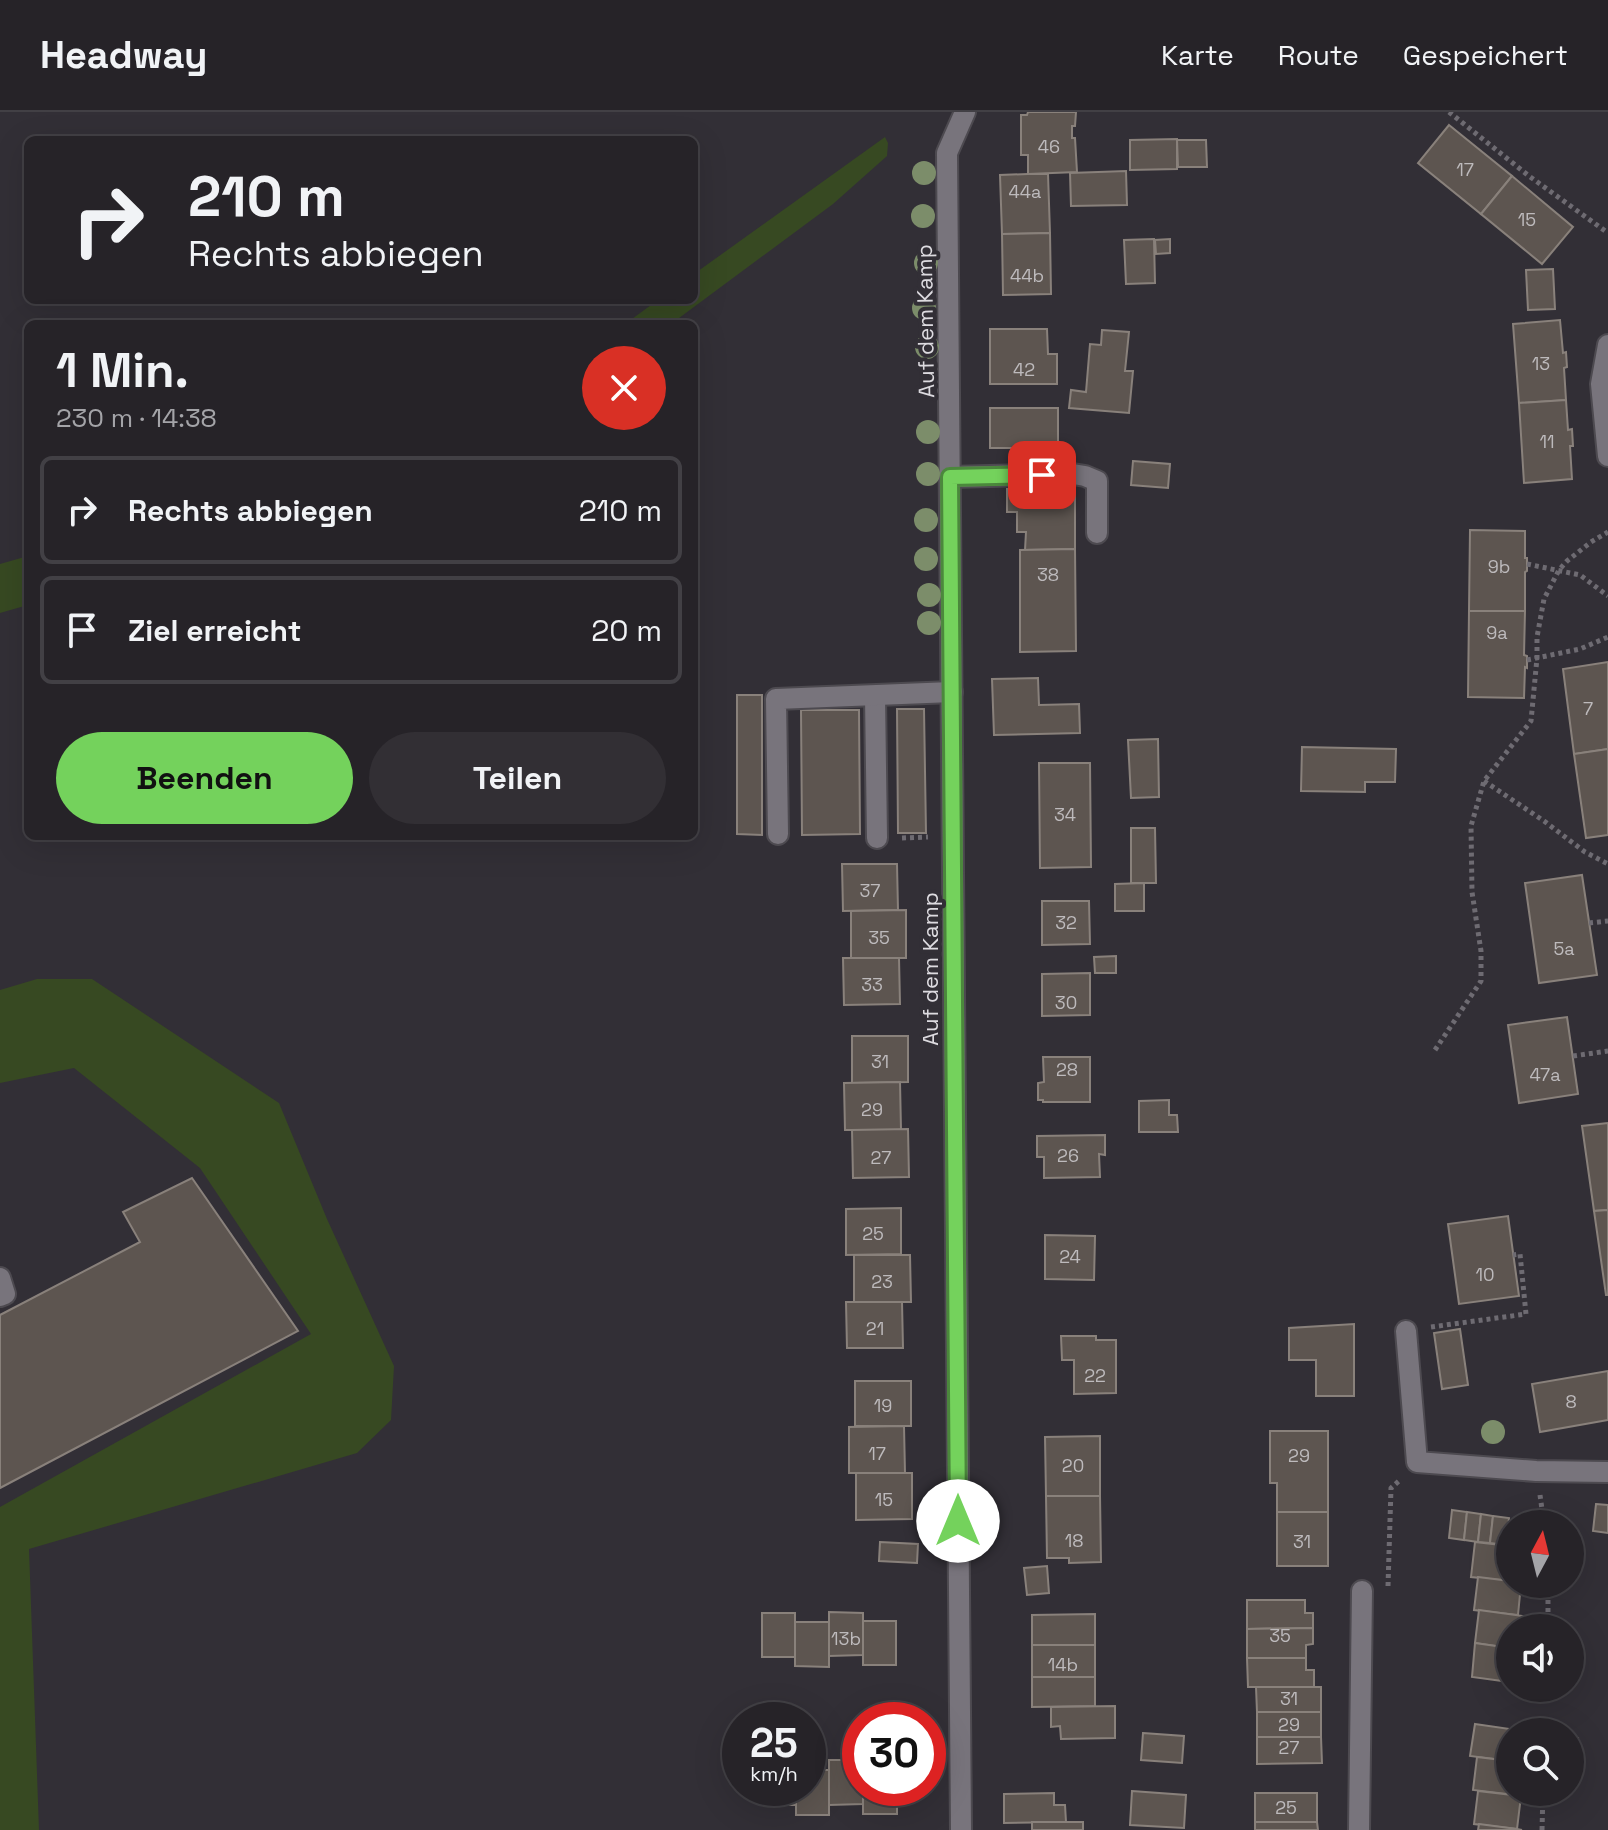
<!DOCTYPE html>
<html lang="de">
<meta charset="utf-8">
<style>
body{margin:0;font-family:"Space Grotesk",sans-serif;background:#322f34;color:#f1f3f6;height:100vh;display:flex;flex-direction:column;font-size:30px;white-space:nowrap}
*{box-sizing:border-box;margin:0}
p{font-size:26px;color:#a4a4a8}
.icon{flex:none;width:44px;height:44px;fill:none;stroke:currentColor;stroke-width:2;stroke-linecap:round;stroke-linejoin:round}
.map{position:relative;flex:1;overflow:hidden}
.sheet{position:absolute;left:24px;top:208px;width:674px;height:520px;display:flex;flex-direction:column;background:#262328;border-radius:12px;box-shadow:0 8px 32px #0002,0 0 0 2px #424045}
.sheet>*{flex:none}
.banner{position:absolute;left:24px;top:24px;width:674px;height:168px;border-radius:12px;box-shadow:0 8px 32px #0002,0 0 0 2px #424045;background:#262328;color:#f1f3f6;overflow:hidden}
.needle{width:52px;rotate:7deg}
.tools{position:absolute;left:1496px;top:1398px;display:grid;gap:16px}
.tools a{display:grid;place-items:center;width:88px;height:88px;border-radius:50%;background:#262328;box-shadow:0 8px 32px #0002,0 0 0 2px #424045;font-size:40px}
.speed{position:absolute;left:722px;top:1590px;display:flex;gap:16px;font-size:40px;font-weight:700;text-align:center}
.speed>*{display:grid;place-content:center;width:104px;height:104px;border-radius:50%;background:#262328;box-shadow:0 8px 32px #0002,0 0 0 2px #424045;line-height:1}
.speed small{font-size:20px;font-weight:400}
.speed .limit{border:12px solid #d22;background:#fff;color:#111}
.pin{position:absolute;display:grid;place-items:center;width:68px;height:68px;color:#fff;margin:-34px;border-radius:16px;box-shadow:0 4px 12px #0006}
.me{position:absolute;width:88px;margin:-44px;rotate:0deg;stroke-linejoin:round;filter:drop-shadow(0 0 6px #0008)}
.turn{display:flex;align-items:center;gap:28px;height:168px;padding:0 32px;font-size:36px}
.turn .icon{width:104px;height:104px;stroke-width:2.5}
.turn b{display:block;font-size:56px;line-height:68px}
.round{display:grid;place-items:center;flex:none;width:84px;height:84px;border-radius:42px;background:#322f34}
.headline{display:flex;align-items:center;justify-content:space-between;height:136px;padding:0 32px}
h1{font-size:48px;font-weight:700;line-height:60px}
.action{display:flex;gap:16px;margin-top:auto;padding:16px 32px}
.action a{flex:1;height:92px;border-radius:48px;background:#74d25c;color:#111;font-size:32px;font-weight:700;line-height:92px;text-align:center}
.action a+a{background:#322f34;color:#f1f3f6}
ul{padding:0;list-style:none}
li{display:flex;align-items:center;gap:24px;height:108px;margin:0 16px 12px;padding:0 16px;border:4px solid #424045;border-radius:12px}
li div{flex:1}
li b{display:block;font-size:30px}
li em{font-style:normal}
header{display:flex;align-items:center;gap:48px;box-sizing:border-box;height:112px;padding:0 40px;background:#262328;border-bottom:2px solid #424045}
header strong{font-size:38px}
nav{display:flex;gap:44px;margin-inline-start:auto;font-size:28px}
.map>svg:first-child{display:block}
</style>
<header>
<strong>Headway</strong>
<nav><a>Karte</a><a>Route</a><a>Gespeichert</a></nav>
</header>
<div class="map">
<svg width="1608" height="1718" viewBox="0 0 1608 1718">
<rect width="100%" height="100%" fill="#322f36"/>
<g fill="#374922">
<path d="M 885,25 L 888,31 L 887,44 L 833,92 L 671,212 L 625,212 L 658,188 L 694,188 L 694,162 Z"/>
<path d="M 28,444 L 28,493 L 0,501 L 0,452 Z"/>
<path d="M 37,867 L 92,867 L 279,991 L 327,1107 L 394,1254 L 391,1308 L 357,1341 L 29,1437 L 39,1718 L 0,1718 L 0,1395 L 311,1222 L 200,1056 L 74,956 L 0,971 L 0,878 Z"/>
</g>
<g fill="#5d5550" stroke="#89817b" stroke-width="2">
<path d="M 1028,0 L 1076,0 L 1075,14 L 1072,14 L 1072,26 L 1075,26 L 1077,60 L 1028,62 L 1028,43 L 1021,43 L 1021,3 L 1027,3 Z"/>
<path d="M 1449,13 L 1512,64 L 1481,102 L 1418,51 Z"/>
<path d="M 1177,27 L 1177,57 L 1130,58 L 1130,28 Z"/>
<path d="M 1177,28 L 1206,28 L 1207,55 L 1178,55 Z"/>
<path d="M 1126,59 L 1127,93 L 1071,94 L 1070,61 Z"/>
<path d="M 1028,62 L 1048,62 L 1050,121 L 1002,122 L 1000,63 Z"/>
<path d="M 1512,64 L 1573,115 L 1542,152 L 1481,102 Z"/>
<path d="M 1050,121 L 1051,182 L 1003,183 L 1002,122 Z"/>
<path d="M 1154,127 L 1155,171 L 1126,172 L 1124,128 Z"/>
<path d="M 1170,127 L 1170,141 L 1156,142 L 1155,128 Z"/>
<path d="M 1553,157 L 1555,197 L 1528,198 L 1526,158 Z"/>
<path d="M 1560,208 L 1563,241 L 1566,240 L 1567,255 L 1564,256 L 1566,288 L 1519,291 L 1513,212 Z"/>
<path d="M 990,217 L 1047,217 L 1048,242 L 1057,242 L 1057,272 L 990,272 Z"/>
<path d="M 1102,218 L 1129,220 L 1125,259 L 1133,259 L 1129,301 L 1069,296 L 1071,278 L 1086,280 L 1090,232 L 1101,233 Z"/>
<path d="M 1566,288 L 1568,318 L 1572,317 L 1573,334 L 1570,334 L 1572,367 L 1524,371 L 1519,291 Z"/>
<rect x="990" y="296" width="68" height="40"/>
<path d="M 1133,349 L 1170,352 L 1168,376 L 1131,373 Z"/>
<path d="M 1030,369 L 1075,369 L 1075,437 L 1025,438 L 1026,420 L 1017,420 L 1017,400 L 1007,400 L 1007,377 L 1030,377 Z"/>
<path d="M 1470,418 L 1525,419 L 1525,446 L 1527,446 L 1527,459 L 1525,460 L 1525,499 L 1469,499 Z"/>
<path d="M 1075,437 L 1076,539 L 1020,540 L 1020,438 Z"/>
<path d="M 1469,499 L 1525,499 L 1524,543 L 1527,544 L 1527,556 L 1525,555 L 1524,586 L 1468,585 Z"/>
<path d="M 1608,550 L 1608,637 L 1574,642 L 1563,557 Z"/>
<path d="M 1038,566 L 1039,593 L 1079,592 L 1080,621 L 994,623 L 992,567 Z"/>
<path d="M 737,583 L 762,583 L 762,723 L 737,722 Z"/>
<path d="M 897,597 L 924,597 L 926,721 L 898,721 Z"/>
<path d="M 801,598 L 859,598 L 860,722 L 802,723 Z"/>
<path d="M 1158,627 L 1159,685 L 1131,686 L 1128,628 Z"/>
<path d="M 1302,635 L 1396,637 L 1395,670 L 1365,670 L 1365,680 L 1301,679 Z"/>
<path d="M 1608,637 L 1608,723 L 1586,726 L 1574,642 Z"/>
<path d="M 1039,651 L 1090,651 L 1091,755 L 1040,756 Z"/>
<path d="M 1131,716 L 1155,716 L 1156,771 L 1131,771 Z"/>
<path d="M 842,752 L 897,752 L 898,798 L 843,799 Z"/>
<path d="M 1582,763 L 1597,863 L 1539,871 L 1525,771 Z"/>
<path d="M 1144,771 L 1144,799 L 1115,799 L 1115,772 Z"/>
<path d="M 1042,789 L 1089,789 L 1090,832 L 1042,833 Z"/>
<path d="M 906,798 L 906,846 L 851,846 L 851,799 Z"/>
<path d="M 1116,844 L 1116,861 L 1095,861 L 1094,845 Z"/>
<path d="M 843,846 L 899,846 L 900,892 L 844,893 Z"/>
<path d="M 1090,861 L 1090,903 L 1042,904 L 1042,862 Z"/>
<path d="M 1567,905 L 1578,982 L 1519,991 L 1508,913 Z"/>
<path d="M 852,924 L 908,924 L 908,970 L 852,971 Z"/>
<path d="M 1043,945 L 1090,945 L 1090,990 L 1043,990 L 1043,988 L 1038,988 L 1038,971 L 1044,970 Z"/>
<path d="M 900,970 L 901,1018 L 845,1018 L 844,971 Z"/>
<path d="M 1169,988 L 1169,1003 L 1177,1003 L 1178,1020 L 1139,1020 L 1139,989 Z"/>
<path d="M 1608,1011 L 1608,1098 L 1594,1099 L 1582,1014 Z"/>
<path d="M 908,1017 L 909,1065 L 853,1066 L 852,1018 Z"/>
<path d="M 1105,1023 L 1105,1043 L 1099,1042 L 1100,1065 L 1044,1066 L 1044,1045 L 1037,1045 L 1037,1024 Z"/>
<path d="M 192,1066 L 298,1219 L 0,1376 L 0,1203 L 140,1130 L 123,1100 Z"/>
<path d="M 901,1096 L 901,1142 L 846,1143 L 846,1097 Z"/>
<path d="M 1608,1098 L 1608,1183 L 1606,1183 L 1594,1099 Z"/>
<path d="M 1508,1104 L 1519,1184 L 1459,1192 L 1448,1112 Z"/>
<path d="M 1045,1123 L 1095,1124 L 1094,1168 L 1045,1167 Z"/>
<path d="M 854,1143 L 910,1143 L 911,1190 L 854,1190 Z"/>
<path d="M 846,1190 L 902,1190 L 903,1236 L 847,1236 Z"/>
<path d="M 1354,1212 L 1354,1284 L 1316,1284 L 1316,1248 L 1289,1248 L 1289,1216 Z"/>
<path d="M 1460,1217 L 1468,1273 L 1442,1277 L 1434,1221 Z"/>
<path d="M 1061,1224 L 1096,1224 L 1096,1228 L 1116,1228 L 1116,1281 L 1074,1282 L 1074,1248 L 1062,1248 Z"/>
<path d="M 1608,1259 L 1608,1308 L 1540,1320 L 1532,1272 Z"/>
<rect x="855" y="1269" width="56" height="45"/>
<path d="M 904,1314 L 905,1361 L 849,1361 L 849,1315 Z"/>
<path d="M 1270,1319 L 1328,1319 L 1328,1400 L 1277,1400 L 1277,1371 L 1270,1371 Z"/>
<path d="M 1100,1324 L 1100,1384 L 1046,1384 L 1045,1325 Z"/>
<path d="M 856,1361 L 912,1361 L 912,1407 L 856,1408 Z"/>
<path d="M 1046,1384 L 1100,1384 L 1101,1450 L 1069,1451 L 1069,1446 L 1047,1446 Z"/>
<path d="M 1596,1392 L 1608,1393 L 1608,1421 L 1593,1419 Z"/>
<path d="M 1452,1398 L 1467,1400 L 1464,1428 L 1449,1426 Z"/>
<rect x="1277" y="1400" width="51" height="54"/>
<path d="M 1467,1400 L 1481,1402 L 1478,1430 L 1464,1428 Z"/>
<path d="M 1481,1402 L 1493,1404 L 1490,1431 L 1478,1430 Z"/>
<path d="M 1493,1404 L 1509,1406 L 1506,1433 L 1490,1431 Z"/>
<path d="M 880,1430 L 918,1432 L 917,1451 L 879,1449 Z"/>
<path d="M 1475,1430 L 1510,1434 L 1510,1469 L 1471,1465 Z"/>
<path d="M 1047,1454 L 1049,1481 L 1027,1483 L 1024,1456 Z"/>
<path d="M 1478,1465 L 1510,1469 L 1510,1472 L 1521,1472 L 1518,1503 L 1474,1498 Z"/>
<path d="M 1247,1488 L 1305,1488 L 1305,1501 L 1313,1501 L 1313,1516 L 1247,1517 Z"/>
<path d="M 1479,1498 L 1523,1504 L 1522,1516 L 1510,1516 L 1510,1536 L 1475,1531 Z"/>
<path d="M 829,1500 L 863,1501 L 863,1543 L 829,1544 Z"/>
<rect x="762" y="1501" width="33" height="44"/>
<path d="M 1095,1502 L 1095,1533 L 1032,1533 L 1032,1503 Z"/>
<rect x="863" y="1509" width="33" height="44"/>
<path d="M 795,1510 L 829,1510 L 829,1555 L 795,1554 Z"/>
<path d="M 1313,1516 L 1313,1532 L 1306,1533 L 1306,1546 L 1247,1546 L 1247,1517 Z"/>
<path d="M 1475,1531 L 1510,1536 L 1510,1570 L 1472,1565 Z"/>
<rect x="1032" y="1533" width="63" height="32"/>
<path d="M 1247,1546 L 1306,1546 L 1306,1558 L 1314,1558 L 1314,1575 L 1248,1575 Z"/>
<path d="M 1032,1565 L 1095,1565 L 1095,1594 L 1032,1595 Z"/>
<path d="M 1256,1575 L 1321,1575 L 1321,1600 L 1257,1600 Z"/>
<path d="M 1115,1594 L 1115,1626 L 1061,1627 L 1060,1614 L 1051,1615 L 1051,1595 Z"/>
<rect x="1257" y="1600" width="64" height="25"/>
<path d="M 1475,1612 L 1517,1618 L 1517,1620 L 1510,1620 L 1510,1649 L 1470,1644 Z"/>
<path d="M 1143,1621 L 1184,1624 L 1182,1651 L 1141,1648 Z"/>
<path d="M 1257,1625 L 1321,1625 L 1322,1651 L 1257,1652 Z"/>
<path d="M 1570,1625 L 1578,1626 L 1575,1651 L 1570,1650 Z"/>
<path d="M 1477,1645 L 1510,1649 L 1510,1680 L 1516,1680 L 1515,1683 L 1473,1678 Z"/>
<path d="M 829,1648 L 860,1648 L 860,1676 L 863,1676 L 863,1692 L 829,1693 Z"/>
<path d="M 808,1658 L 829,1658 L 829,1703 L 796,1703 L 796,1676 L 808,1676 Z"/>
<rect x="763" y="1676" width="33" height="17"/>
<rect x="863" y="1676" width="34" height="26"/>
<path d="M 1132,1679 L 1186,1683 L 1184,1716 L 1130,1713 Z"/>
<path d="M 1478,1679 L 1521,1684 L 1517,1717 L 1474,1712 Z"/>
<path d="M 1054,1681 L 1054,1693 L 1065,1693 L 1066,1710 L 1004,1711 L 1004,1682 Z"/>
<rect x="1255" y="1681" width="62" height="29"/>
<rect x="1032" y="1710" width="51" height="8"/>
<path d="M 1255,1710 L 1317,1710 L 1318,1718 L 1255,1718 Z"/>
<path d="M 1479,1712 L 1517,1717 L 1522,1718 L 1478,1718 Z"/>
</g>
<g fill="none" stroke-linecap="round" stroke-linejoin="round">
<defs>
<g id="minor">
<path d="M 1608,233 L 1601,272 L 1608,344"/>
<path d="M 950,365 L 1073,362 L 1085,364 L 1097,369 L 1097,421"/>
<path d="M 875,584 L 877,726"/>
<path d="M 778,722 L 776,587 L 952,580"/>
<path d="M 0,1166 L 5,1182 L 0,1184"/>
<path d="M 1406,1219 L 1417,1350 L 1536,1359 L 1608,1360"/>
<path d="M 961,1718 L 947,41 L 965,0"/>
<path d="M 1359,1718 L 1362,1479"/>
</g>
</defs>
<use href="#minor" stroke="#4d4a50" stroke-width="24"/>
<g stroke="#6e6b72" stroke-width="5" stroke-dasharray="4 4" stroke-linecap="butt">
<path d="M 1449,0 L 1529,64 L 1608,121"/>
<path d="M 1527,452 L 1580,463 L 1608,484"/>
<path d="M 1527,548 L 1580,537 L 1608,525"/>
<path d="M 1484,669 L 1544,709 L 1585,740 L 1608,752"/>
<path d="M 902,726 L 928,725"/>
<path d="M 1589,811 L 1608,809"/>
<path d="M 1435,938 L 1481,869 L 1481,839 L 1472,780 L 1471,714 L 1484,669 L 1531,609 L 1537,546 L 1537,525 L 1544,487 L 1559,458 L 1567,449 L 1591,430 L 1608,420"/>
<path d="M 1573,944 L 1608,939"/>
<path d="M 1431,1215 L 1526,1202 L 1520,1142 L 1513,1143"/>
<path d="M 1540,1383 L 1544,1412"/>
<path d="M 1548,1472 L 1548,1516"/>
<path d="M 1388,1474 L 1391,1376 L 1400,1368"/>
<path d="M 1542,1718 L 1543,1680"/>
</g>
<use href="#minor" stroke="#78747c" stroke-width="20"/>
</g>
<g fill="#7c8d6a">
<circle cx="924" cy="61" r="12"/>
<circle cx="923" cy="104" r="12"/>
<circle cx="926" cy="151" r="12"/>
<circle cx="924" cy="196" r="12"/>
<circle cx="927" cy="235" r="12"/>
<circle cx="928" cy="320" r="12"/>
<circle cx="928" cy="362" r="12"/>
<circle cx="926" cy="408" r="12"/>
<circle cx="926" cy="447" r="12"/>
<circle cx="929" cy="483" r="12"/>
<circle cx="929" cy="511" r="12"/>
<circle cx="1493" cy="1320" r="12"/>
</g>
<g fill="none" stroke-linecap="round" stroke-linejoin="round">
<defs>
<path id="route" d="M 958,1409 L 950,365 L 1042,363"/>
</defs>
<use href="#route" stroke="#4b883c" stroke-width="20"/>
<use href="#route" stroke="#74d25c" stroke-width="14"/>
</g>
<g text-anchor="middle" stroke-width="8" stroke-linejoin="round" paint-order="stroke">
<g font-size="18" fill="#bdbabc">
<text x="1049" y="41">46</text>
<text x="1465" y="64">17</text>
<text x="1025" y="86">44a</text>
<text x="1527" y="114">15</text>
<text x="1027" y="170">44b</text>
<text x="1541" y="258">13</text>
<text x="1024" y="264">42</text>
<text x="1547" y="336">11</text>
<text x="1499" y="461">9b</text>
<text x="1048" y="469">38</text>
<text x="1497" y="527">9a</text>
<text x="1588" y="603">7</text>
<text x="1065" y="709">34</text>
<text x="870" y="785">37</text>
<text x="1066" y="817">32</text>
<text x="879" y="832">35</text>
<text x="1564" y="843">5a</text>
<text x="872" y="879">33</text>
<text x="1066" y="897">30</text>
<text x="880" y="956">31</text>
<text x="1067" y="964">28</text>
<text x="1545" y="969">47a</text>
<text x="872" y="1004">29</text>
<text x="1068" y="1050">26</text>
<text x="881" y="1052">27</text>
<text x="873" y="1128">25</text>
<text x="1070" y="1151">24</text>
<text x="1485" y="1169">10</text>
<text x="882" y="1176">23</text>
<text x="875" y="1223">21</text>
<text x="1095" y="1270">22</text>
<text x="1571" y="1296">8</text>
<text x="883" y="1300">19</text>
<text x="877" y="1348">17</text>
<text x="1299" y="1350">29</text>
<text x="1073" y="1360">20</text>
<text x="884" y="1394">15</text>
<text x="1074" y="1435">18</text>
<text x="1302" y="1436">31</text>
<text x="1280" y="1530">35</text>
<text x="846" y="1533">13b</text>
<text x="1063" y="1559">14b</text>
<text x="1289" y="1593">31</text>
<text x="1289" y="1619">29</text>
<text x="1289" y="1642">27</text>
<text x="1286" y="1702">25</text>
</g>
<g font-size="22" fill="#dddbe0" stroke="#322f36">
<text transform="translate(925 209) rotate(-91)" y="8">Auf dem Kamp</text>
<text transform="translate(930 857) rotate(-90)" y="8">Auf dem Kamp</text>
</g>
</g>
</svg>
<div class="tools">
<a><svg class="needle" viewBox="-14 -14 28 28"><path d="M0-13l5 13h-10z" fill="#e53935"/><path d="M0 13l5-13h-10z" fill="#a4a4a8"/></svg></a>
<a><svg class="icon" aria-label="sound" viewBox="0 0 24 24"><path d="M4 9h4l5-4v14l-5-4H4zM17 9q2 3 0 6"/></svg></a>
<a><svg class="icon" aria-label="search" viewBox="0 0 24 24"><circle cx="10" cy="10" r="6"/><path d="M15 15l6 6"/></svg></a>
</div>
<div class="speed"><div>25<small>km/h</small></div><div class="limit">30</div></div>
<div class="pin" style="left:1042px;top:363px;background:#d93025"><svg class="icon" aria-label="arrive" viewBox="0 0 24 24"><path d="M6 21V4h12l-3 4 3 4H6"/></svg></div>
<svg class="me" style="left:958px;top:1409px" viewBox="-20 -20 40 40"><circle r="19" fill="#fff"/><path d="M0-13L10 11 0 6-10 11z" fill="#74d25c"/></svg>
<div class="banner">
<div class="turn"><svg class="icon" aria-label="right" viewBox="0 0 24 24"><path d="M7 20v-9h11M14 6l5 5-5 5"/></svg><div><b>210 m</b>Rechts abbiegen</div></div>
</div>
<section class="sheet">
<div class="headline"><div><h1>1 Min.</h1><p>230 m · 14:38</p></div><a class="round" style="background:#d93025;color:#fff"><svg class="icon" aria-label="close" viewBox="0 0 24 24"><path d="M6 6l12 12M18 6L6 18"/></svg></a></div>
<ul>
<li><svg class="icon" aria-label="right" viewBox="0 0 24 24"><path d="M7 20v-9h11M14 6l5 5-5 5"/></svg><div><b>Rechts abbiegen</b></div><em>210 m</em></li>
<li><svg class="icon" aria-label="arrive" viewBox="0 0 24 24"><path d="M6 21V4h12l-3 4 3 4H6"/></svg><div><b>Ziel erreicht</b></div><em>20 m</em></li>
</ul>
<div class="action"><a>Beenden</a><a>Teilen</a></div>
</section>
</div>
